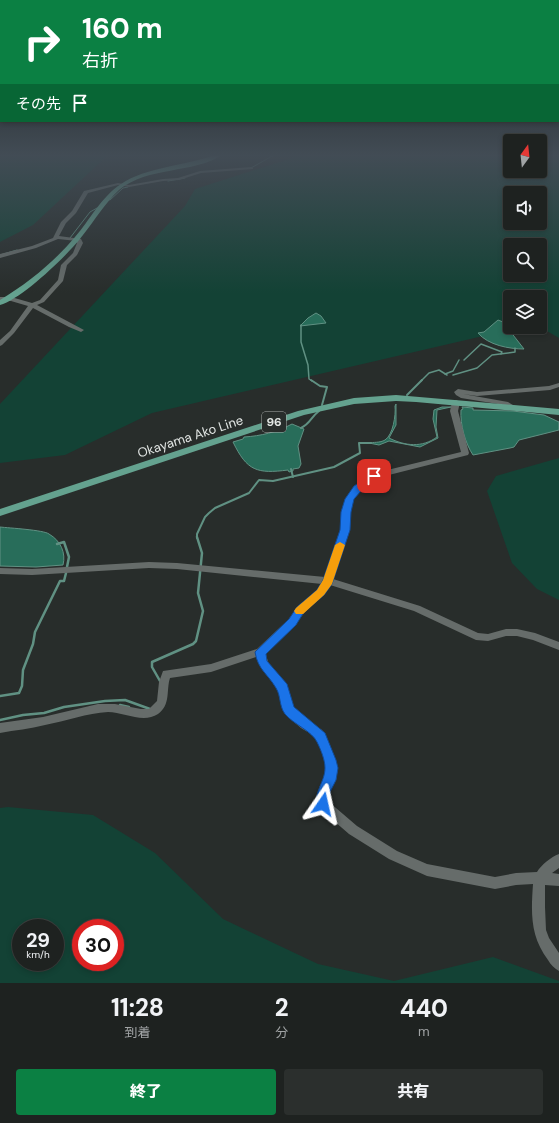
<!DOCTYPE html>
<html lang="ja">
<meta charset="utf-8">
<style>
body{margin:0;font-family:"DM Sans","Noto Sans JP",sans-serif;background:#2b2f2d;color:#f1f3f6;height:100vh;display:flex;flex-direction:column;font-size:15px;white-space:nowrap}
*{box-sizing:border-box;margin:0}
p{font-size:13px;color:#a1a4a5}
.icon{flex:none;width:22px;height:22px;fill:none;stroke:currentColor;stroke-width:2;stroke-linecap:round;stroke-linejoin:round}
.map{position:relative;height:983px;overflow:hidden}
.sheet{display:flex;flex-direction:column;background:#1e2220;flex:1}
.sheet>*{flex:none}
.top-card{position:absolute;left:0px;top:0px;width:559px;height:122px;box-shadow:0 2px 6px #0003,0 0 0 1px #3c3f3e;background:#0b8043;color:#fff;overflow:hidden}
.needle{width:26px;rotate:15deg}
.tools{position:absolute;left:503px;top:134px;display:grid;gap:8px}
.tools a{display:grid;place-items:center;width:44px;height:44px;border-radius:4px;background:#1e2220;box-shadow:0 2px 6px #0003,0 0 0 1px #3c3f3e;font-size:20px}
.speed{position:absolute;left:12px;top:919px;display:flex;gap:8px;font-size:20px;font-weight:700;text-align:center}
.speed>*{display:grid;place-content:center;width:52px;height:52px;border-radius:50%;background:#1e2220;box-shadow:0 2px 6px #0003,0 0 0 1px #3c3f3e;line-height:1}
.speed small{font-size:10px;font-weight:400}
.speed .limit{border:6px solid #d22;background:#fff;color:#111}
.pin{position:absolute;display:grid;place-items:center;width:34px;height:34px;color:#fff;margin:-17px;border-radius:8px;box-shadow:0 2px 6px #0006}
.me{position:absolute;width:44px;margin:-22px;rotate:11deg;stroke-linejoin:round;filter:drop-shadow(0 0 3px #0008)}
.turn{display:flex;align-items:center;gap:14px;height:84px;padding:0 16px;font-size:18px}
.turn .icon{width:52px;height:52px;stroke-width:2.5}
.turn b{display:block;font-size:28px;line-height:34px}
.then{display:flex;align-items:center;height:38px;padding:0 16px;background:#0003;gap:8px;font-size:15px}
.eta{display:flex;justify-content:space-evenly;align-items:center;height:68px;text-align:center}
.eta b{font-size:24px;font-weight:800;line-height:28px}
.button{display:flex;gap:8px;margin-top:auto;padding:8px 16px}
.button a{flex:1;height:46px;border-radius:4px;background:#0b8043;color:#fff;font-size:16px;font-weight:800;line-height:46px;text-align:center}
.button a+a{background:#2b2f2d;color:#f1f3f6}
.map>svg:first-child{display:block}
</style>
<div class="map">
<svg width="559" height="983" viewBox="0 0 559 983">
<rect width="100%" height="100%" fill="#282d2b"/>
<g fill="#134235" fill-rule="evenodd">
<path d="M 0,155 L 108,155 L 33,225 L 0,242 Z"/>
<path d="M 302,155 L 510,155 L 510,171 L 540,171 L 540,155 L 559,155 L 559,338 L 540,327 L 540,297 L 510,297 L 510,327 L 522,327 L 152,413 L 65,455 L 0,463 L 0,404 L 185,206 L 195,189 ZM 510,193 L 540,193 L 540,223 L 510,223 ZM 510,245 L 540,245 L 540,275 L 510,275 Z"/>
<path d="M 559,458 L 559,600 L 537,589 L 512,563 L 487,491 L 496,476 Z"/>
<path d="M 8,807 L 93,815 L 155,853 L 223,919 L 318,964 L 394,981 L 493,957 L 559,981 L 559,983 L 0,983 L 0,808 ZM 21,928 L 55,928 L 55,962 L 21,962 ZM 81,928 L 115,928 L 115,962 L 81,962 Z"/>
</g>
<g fill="#286d5a" stroke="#609183">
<path d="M 316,313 L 321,316 L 326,323 L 300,326 L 308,318 Z"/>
<path d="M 498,320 L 503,322 L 524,349 C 509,349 488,345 478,333 L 484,332 Z"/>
<path d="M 396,404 L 396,425 L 389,438 C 405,446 422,448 437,437 L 433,419 L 434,410 L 442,407 L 451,407 L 437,410 L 436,427 L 438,438 L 420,447 L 389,441 L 379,445 L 369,443 C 373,442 380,443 385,440 C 393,435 396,415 395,406 Z"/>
<path d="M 462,407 L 473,408 L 473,410 L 513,411 L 544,415 L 559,422 L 559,430 L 519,440 L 514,447 L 510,448 L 473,455 C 465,443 460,424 461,410 L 463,409 Z"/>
<path d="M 292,424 L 304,429 L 298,446 L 301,464 L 299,468 L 293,469 L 293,471 L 289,472 L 288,470 C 257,474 247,471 233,442 L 243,439 L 244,437 C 261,436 277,432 292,424 Z"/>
<path d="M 0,527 C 9,528 44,530 49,534 C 61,541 66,553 63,565 L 36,567 L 0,566 Z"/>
</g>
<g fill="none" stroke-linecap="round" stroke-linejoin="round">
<g stroke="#609183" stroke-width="1">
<path d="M 251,168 L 274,155"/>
<path d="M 168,181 L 185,178"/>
<path d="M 110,200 L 123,188 L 128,187"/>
<path d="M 70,238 L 90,212 L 97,208"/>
<path d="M 0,255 L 17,250"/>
</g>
<g stroke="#609183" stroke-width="1.5">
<path d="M 301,325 L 301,342 L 308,365 L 309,379 L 312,381"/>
<path d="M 464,360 L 481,344 L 502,352 L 501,354"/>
<path d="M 445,374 L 453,371 L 459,360"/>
<path d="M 453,375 L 477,368 L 492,355 L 515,352 L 515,348"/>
<path d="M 421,381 L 429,373 L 439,370 L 447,375"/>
</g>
<g stroke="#609183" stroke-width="2">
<path d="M 311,380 L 320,386 L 327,387 L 322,405"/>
<path d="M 407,395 L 422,380"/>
<path d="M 301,428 C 310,424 311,417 319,411"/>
<path d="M 291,469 L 293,477"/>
<path d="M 197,538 L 197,534 L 205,517 L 209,513 L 215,508 L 249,493 L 259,480 L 273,481 L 334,467 L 360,453 L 359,443 L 371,443"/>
</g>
<g stroke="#609183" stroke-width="2.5">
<path d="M 57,544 L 64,542 L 69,557 L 67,567"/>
<path d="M 160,681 L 152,667 L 152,662 L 193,644 L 196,641 L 203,611 L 198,593 L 202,553 L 197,537"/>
<path d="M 0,696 L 19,693 L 22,686 L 23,670 L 33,644 L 35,632 L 60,581 L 64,581 L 66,573"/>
<path d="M 120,705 L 129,707"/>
<path d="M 0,720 L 23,715 L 44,713 L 64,707 L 105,701 L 125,700 L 150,709"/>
</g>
<g fill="#666c6a" fill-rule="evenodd">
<path d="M 251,167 L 253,168 L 253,169 L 201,173 L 179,180 L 163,181 L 129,187 L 118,185 L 88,193 L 76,213 L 66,223 L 59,236 L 81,239 L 83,243 L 77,255 L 67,265 L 63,281 L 44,302 L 37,305 L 84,330 L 81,332 L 69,327 L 33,308 L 14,333 L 2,345 L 0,346 L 0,340 L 10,331 L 28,306 L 11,301 L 0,301 L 0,297 L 11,297 L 32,303 L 40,300 L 58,280 L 61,265 L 73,253 L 77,243 L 77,241 L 58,239 L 36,248 L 0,258 L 0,254 L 32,246 L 53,238 L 61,222 L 72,211 L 84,191 L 118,183 L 129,185 L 163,179 L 178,178 L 200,171 Z"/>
<path d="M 559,383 L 559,387 L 550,390 L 477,396 L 463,394 L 508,402 L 516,407 L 512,409 L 504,405 L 461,398 L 456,395 L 454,392 L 458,389 L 477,392 L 549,386 Z"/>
<path d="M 456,400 L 460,402 L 458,411 L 469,453 L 468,455 L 377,478 L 360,491 L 353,500 L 350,512 L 349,530 L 333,579 L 420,606 L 478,633 L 488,634 L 506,629 L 517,629 L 535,633 L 559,642 L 559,650 L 533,640 L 517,636 L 506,636 L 488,641 L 476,640 L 414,611 L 330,585 L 324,594 L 304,613 L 295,625 L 265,653 L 269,664 L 287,687 L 294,708 L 308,721 L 322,730 L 335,760 L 338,768 L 336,780 L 329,792 L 329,802 L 357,826 L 397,851 L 427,864 L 495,877 L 516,873 L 537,872 C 541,865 551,857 559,854 L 559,868 L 552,873 L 559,874 L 559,886 L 545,885 L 545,907 L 546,930 L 549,938 L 559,953 L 559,971 C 554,968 551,965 548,960 C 530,936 531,913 533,884 L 516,885 L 495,889 L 427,876 L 389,859 L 349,834 L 319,808 C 310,788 332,779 324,759 C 322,753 318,740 314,736 C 311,733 305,731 301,728 C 296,724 292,720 288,715 C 281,708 283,698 278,690 C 272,678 261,670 256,657 L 211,672 L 170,678 C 166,690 171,705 158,714 C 143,724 124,712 108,712 C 87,713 66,721 45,725 C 30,729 15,730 0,733 L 0,723 L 43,717 L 98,704 L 115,704 L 141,709 L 149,709 L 157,701 L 159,682 L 163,671 L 211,664 L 257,649 L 289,619 L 298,607 L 318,590 L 322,584 L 177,569 L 149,568 L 32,575 L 0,574 L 0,568 L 32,569 L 149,562 L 177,563 L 325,577 L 341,530 L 342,512 L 345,499 L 354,487 L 371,474 L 461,452 L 450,411 L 452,402 Z"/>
</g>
<g fill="#64a28f" fill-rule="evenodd">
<path d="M 214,155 L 222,155 C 193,174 148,166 119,190 C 105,203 95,220 83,235 C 69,254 22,299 0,305 L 0,300 C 28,283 54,262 75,237 C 90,220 101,197 121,184 C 146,167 185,166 214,155 Z"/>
<path d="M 396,395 L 559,409 L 559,415 L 416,402 L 396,401 L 354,404 L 304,415 L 0,516 L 0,509 L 298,411 L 354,398 Z"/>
</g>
</g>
<linearGradient id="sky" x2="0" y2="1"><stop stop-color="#161918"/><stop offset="0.53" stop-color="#424c55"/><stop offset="1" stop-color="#424c55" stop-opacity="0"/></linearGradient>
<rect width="559" height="293" fill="url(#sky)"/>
<path fill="#1a73e8" stroke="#114b97" d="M 374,473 L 378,476 L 377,478 L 361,491 L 354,499 L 351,512 L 350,530 L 332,584 L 324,595 L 304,612 L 296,625 L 266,654 L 267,661 L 287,684 L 294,707 L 325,733 L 336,760 L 338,768 L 336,780 L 330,792 L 330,804 L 328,809 L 323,811 L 318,809 C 312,793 325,783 325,768 C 325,760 321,750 317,742 C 312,731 293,724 285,714 C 279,706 281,696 276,688 C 268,674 258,670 255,652 L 289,619 L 297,607 L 317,590 L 323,580 L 340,530 L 341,512 L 345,499 L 354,486 Z"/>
<path fill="#f59e0b" d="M 340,542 L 345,545 L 332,584 L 324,595 L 303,614 L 296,614 L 294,611 L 296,608 L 317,590 L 323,580 L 335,545 Z"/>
<g text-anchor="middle" stroke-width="3" stroke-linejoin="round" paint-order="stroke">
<rect fill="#282d2b" stroke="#aaaeac" stroke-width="1" x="262" y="412" width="24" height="20" rx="3"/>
<g font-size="12" font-weight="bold" fill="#e2e6e4">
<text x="274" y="426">96</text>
</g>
<g font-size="13" fill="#e2e6e4" stroke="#282d2b">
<text transform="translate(190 436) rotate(-18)" y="5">Okayama Ako Line</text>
</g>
</g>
</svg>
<div class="tools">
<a><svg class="needle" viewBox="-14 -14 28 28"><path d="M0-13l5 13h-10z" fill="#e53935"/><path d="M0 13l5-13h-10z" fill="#a1a4a5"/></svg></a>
<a><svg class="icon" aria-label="sound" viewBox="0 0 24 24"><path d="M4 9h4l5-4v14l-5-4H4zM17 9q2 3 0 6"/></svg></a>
<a><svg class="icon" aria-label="search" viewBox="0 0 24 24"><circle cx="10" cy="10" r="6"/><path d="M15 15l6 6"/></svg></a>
<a><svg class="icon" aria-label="layers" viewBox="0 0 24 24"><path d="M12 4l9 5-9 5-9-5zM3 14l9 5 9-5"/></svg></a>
</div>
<div class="speed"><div>29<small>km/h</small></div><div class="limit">30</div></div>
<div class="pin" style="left:374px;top:476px;background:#d93025"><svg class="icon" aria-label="arrive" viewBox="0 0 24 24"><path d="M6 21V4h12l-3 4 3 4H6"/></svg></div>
<svg class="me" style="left:323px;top:804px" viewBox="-20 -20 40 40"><path d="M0-17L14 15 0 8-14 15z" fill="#1a73e8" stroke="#fff" stroke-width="4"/></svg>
<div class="top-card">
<div class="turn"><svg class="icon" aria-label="right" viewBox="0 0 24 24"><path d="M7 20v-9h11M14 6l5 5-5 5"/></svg><div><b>160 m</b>右折</div></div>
<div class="then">その先<svg class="icon" aria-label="arrive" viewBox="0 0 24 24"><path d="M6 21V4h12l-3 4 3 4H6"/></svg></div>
</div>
</div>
<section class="sheet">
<div class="eta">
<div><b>11:28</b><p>到着</p></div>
<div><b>2</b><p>分</p></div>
<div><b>440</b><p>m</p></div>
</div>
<div class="button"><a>終了</a><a>共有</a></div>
</section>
